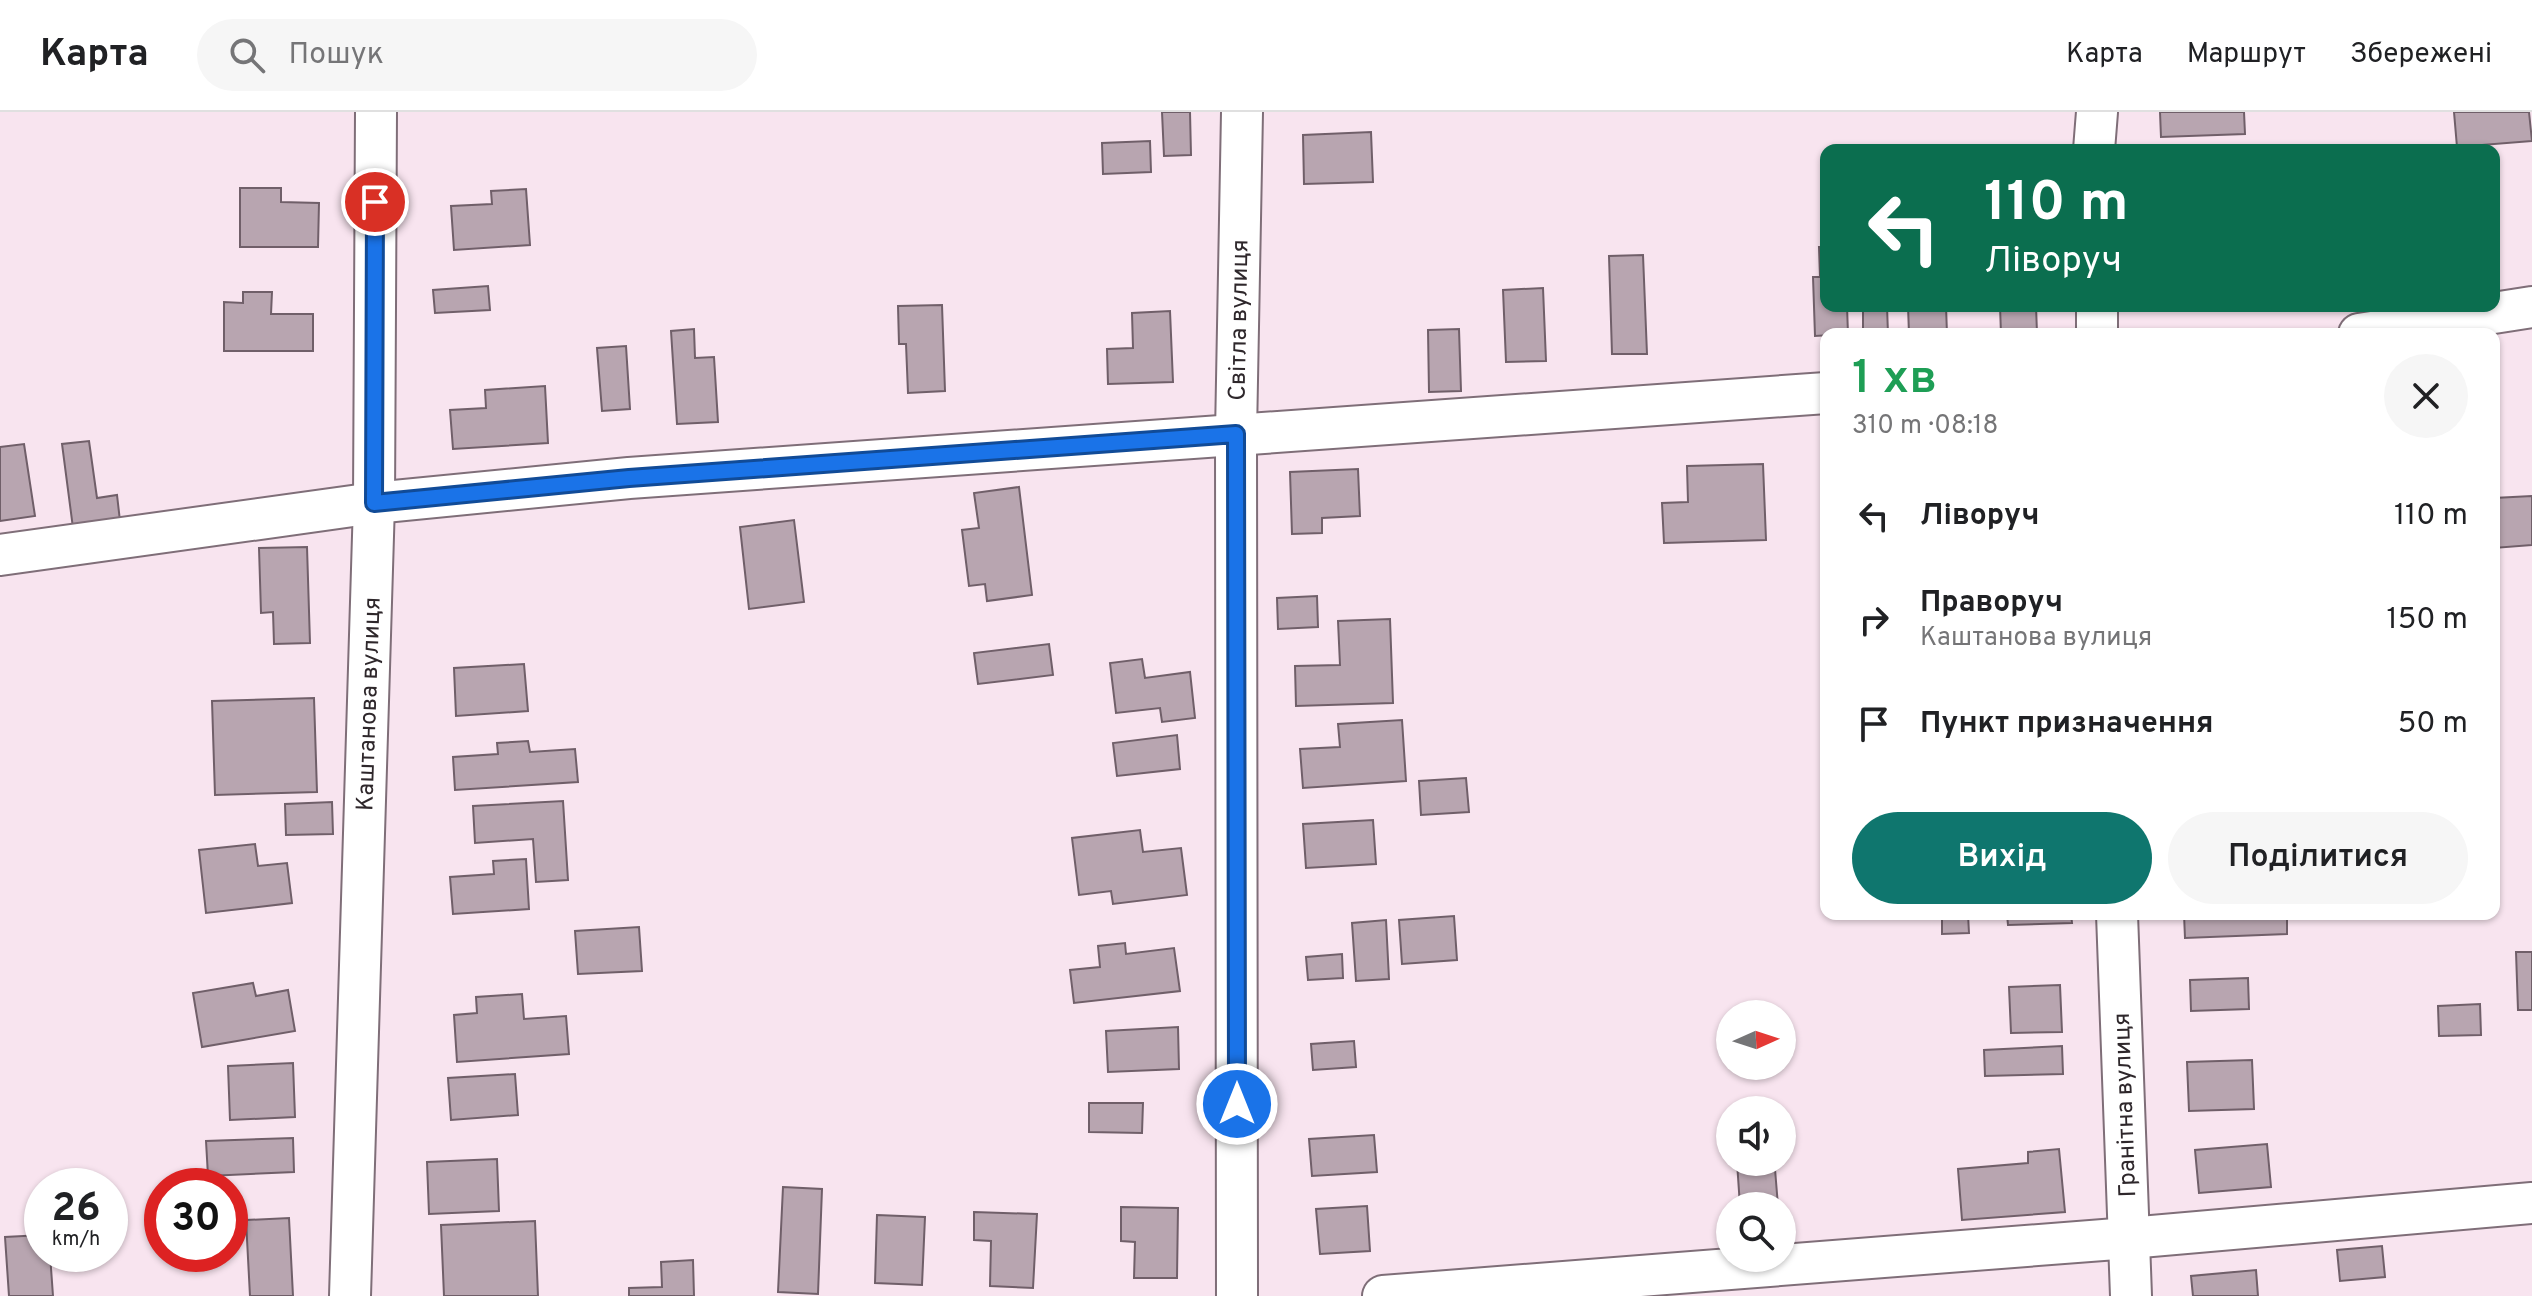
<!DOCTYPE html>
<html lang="uk">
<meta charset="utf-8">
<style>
body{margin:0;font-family:Overpass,sans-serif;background:#f6f6f6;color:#202124;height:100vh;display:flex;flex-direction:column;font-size:30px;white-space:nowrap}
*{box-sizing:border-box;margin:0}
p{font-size:26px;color:#757577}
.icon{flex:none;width:44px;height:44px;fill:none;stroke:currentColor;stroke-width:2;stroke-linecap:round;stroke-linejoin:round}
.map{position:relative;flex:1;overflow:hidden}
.drawer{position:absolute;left:1820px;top:216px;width:680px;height:592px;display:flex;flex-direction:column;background:#fff;border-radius:16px;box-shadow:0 2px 6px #0004}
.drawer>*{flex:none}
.top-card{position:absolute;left:1820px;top:32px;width:680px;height:168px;border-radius:16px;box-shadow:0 2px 6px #0004;background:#0b6e4f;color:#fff;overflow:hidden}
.needle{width:52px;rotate:87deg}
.controls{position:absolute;left:1716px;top:888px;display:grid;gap:16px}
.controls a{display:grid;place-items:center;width:80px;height:80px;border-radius:50%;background:#fff;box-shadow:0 2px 6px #0004;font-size:40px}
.speed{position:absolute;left:24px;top:1056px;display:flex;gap:16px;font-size:40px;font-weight:700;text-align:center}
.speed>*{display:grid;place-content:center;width:104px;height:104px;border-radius:50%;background:#fff;box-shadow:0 2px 6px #0004;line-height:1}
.speed small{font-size:20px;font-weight:400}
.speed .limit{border:12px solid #d22;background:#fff;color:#111}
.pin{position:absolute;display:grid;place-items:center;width:68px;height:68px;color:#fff;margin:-34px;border:4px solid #fff;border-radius:50%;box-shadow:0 2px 8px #0007}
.me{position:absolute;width:88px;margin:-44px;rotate:0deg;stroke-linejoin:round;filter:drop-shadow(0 0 6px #0008)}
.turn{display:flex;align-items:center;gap:28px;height:168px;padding:0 32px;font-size:36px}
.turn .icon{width:104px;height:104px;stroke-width:2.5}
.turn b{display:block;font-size:56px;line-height:68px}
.round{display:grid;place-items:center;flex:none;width:84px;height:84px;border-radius:42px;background:#f6f6f6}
.headline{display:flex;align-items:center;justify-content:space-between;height:136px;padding:0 32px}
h1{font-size:48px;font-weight:600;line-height:60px;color:#1e9e55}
.primary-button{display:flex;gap:16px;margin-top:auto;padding:16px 32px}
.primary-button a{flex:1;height:92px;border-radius:48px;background:#0f766e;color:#fff;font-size:32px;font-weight:600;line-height:92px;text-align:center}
.primary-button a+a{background:#f6f6f6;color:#202124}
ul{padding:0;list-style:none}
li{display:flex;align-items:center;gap:24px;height:104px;padding:0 32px}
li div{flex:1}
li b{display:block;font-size:30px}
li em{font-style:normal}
header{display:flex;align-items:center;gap:48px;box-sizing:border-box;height:112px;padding:0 40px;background:#fff;border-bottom:2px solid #e0e0e0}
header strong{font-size:38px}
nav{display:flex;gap:44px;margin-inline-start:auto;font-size:28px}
.search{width:560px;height:72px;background:#f6f6f6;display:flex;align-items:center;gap:20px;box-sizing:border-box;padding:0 28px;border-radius:44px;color:#757577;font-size:30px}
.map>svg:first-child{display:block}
</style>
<header>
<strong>Карта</strong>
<div class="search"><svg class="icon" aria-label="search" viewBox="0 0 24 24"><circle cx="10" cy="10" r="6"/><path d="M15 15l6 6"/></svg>Пошук</div>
<nav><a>Карта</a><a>Маршрут</a><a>Збережені</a></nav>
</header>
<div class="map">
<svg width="2532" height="1184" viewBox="0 0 2532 1184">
<rect width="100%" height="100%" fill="#f8e4ef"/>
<g fill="#b8a5b0" stroke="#705f69" stroke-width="2">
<path d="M 1162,0 L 1190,0 L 1191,43 L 1164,44 Z"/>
<path d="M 2160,0 L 2244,0 L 2245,22 L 2161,25 Z"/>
<path d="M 2454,0 L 2529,0 L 2532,29 L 2457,35 Z"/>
<path d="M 1371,20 L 1373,70 L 1304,72 L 1303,23 Z"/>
<path d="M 1150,29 L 1151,60 L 1103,62 L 1102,31 Z"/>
<path d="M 240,76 L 281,76 L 281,90 L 319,91 L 318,135 L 240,135 Z"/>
<path d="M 526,77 L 530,133 L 454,138 L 451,94 L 492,92 L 491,79 Z"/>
<path d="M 1819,135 L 1826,135 L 1826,194 L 1847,194 L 1848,222 L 1815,224 L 1813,165 L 1820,165 Z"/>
<path d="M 1643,143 L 1647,242 L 1612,242 L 1609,144 Z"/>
<path d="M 488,174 L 490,198 L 435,201 L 433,178 Z"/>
<path d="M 1543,176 L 1546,249 L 1506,250 L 1503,178 Z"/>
<path d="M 243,180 L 272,180 L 271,202 L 313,202 L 313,239 L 224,239 L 224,190 L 243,191 Z"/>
<path d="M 942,193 L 945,279 L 908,281 L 906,232 L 899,232 L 898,194 Z"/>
<path d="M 1863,194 L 1887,194 L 1888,222 L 1863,222 Z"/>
<path d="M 1908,194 L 1946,194 L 1947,222 L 1909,222 Z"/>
<path d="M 2000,194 L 2036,194 L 2037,221 L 2001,222 Z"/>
<path d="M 1170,199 L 1173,270 L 1108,272 L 1107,237 L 1133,236 L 1132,201 Z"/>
<path d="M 694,217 L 695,246 L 714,245 L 718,310 L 677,312 L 671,219 Z"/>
<path d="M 1459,217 L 1461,279 L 1429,280 L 1428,218 Z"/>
<path d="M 626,234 L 630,297 L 602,299 L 597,236 Z"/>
<path d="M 545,274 L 548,331 L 453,337 L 450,298 L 486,296 L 485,278 Z"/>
<path d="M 89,329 L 97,386 L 117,383 L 120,409 L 73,416 L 62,332 Z"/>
<path d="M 24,332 L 35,404 L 0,409 L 0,335 Z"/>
<path d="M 1763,352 L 1766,428 L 1664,431 L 1662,391 L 1688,390 L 1687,354 Z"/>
<path d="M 1358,357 L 1360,404 L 1322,406 L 1322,421 L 1292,422 L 1290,360 Z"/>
<path d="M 1019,375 L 1032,483 L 987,489 L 985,472 L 969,474 L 962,418 L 979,416 L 974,381 Z"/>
<path d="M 2532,384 L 2532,433 L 2494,436 L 2494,386 Z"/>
<path d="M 794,408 L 804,490 L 749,497 L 740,415 Z"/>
<path d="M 307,435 L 310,531 L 274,532 L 273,500 L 261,501 L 259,436 Z"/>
<path d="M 1317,484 L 1318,515 L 1278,517 L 1277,486 Z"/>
<path d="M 1390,507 L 1393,591 L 1296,594 L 1295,554 L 1340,553 L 1338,509 Z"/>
<path d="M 1049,532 L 1053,563 L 978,572 L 974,541 Z"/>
<path d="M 1142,547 L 1145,566 L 1190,560 L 1195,606 L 1162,610 L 1160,596 L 1116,601 L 1110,551 Z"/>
<path d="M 524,552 L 528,599 L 456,604 L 454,556 Z"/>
<path d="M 314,586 L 317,680 L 215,683 L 212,589 Z"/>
<path d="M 1402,608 L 1406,669 L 1303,676 L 1300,637 L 1340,635 L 1338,612 Z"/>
<path d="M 1177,623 L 1180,657 L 1117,664 L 1113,631 Z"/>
<path d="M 528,629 L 530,640 L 575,637 L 578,670 L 455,678 L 453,645 L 498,642 L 497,631 Z"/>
<path d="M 1466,666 L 1469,700 L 1421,703 L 1419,669 Z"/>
<path d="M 563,689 L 568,768 L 536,770 L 533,727 L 475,731 L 473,694 Z"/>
<path d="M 332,690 L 333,722 L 286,723 L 285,692 Z"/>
<path d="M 1373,708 L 1376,752 L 1306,756 L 1303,712 Z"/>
<path d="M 1140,718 L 1143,740 L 1181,736 L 1187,783 L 1113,792 L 1111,779 L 1079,783 L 1072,726 Z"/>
<path d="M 255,732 L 258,754 L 287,751 L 292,791 L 206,801 L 199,738 Z"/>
<path d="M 526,747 L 529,797 L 453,802 L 450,765 L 494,762 L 493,749 Z"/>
<path d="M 1942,802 L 1968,802 L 1969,821 L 1942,822 Z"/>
<path d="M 2007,802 L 2071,802 L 2072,811 L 2008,813 Z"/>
<path d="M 2184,802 L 2287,802 L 2287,822 L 2185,826 Z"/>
<path d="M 1454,804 L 1457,848 L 1402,852 L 1399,808 Z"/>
<path d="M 1386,808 L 1389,867 L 1356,869 L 1352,811 Z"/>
<path d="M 639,815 L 642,859 L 578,862 L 575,819 Z"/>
<path d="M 1125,831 L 1126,842 L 1174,836 L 1180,879 L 1074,891 L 1070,858 L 1100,855 L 1098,834 Z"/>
<path d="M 2516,840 L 2532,840 L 2532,898 L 2518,898 Z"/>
<path d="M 1342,842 L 1343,866 L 1308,868 L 1306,845 Z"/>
<path d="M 2248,866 L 2249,897 L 2191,899 L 2190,868 Z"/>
<path d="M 253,871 L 256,884 L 288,878 L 295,919 L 202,935 L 193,881 Z"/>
<path d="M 2060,873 L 2062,920 L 2011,921 L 2009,875 Z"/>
<path d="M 522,882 L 524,907 L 566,904 L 569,942 L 457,950 L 454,903 L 477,901 L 476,885 Z"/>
<path d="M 2480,892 L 2481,923 L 2439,924 L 2438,894 Z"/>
<path d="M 1178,915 L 1179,957 L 1108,960 L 1106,919 Z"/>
<path d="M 1354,929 L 1356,955 L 1313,958 L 1311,932 Z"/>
<path d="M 2062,934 L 2063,962 L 1985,964 L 1984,938 Z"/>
<path d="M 2252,948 L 2254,997 L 2189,999 L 2187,950 Z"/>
<path d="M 293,951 L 295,1005 L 230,1008 L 228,954 Z"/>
<path d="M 515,962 L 518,1003 L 451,1008 L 448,966 Z"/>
<path d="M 1089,991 L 1143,991 L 1142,1021 L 1089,1020 Z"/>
<path d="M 1374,1023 L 1377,1060 L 1312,1064 L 1309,1027 Z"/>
<path d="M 293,1026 L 294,1060 L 208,1064 L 206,1029 Z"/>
<path d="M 2267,1032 L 2271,1075 L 2199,1081 L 2195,1038 Z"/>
<path d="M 2059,1037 L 2065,1100 L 1962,1108 L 1958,1057 L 2028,1051 L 2028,1040 Z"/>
<path d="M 497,1047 L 499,1099 L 429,1102 L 427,1050 Z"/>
<path d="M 1737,1050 L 1763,1050 L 1764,1058 L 1775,1057 L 1778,1094 L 1740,1094 Z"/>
<path d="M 783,1075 L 822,1077 L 818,1182 L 778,1180 Z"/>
<path d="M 1367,1094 L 1370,1139 L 1320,1142 L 1316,1097 Z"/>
<path d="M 1121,1095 L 1178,1096 L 1177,1166 L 1134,1166 L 1135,1130 L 1121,1129 Z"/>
<path d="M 974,1100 L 1037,1102 L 1033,1176 L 990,1174 L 991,1129 L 974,1128 Z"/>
<path d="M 877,1103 L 925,1105 L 922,1173 L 875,1171 Z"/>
<path d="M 289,1106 L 293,1184 L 250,1184 L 246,1108 Z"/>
<path d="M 535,1109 L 538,1184 L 444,1184 L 441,1113 Z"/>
<path d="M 42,1123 L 42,1142 L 50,1142 L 53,1184 L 9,1184 L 5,1125 Z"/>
<path d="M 2382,1134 L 2385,1165 L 2340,1169 L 2337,1138 Z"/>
<path d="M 693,1148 L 694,1184 L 629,1184 L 629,1176 L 662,1175 L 661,1150 Z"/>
<path d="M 2256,1158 L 2258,1184 L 2193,1184 L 2191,1164 Z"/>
</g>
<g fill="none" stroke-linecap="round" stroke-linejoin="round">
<defs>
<g id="street">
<path d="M 2094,38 L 2097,0"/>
<path d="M 2097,194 L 2097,222"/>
<path d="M 2359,222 L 2532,195"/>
<path d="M 0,443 L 374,391 L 629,366 L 1826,281"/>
<path d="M 2117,802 L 2131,1184"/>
<path d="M 350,1184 L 374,391 L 376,0"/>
<path d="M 1237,1184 L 1236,322 L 1242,0"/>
<path d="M 1383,1184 L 2129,1126 L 2532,1091"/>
</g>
</defs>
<use href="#street" stroke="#7f6e78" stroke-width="44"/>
<use href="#street" stroke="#fff" stroke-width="40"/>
</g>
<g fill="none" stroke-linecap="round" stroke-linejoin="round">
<defs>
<path id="route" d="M 375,90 L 374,391 L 629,366 L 1236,322 L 1237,992"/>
</defs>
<use href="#route" stroke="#114b97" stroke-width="20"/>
<use href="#route" stroke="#1a73e8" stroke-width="14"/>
</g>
<g text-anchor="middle" stroke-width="6" stroke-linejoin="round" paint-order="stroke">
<g font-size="24" fill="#2e272b" stroke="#fff">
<text transform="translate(1238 208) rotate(-89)" y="8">Світла вулиця</text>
<text transform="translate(368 592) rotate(-88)" y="8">Каштанова вулиця</text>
<text transform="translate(2124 993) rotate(-92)" y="8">Гранітна вулиця</text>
</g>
</g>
</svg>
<div class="controls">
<a><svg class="needle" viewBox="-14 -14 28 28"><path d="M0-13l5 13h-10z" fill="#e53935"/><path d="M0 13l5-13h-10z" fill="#757577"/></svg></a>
<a><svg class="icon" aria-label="sound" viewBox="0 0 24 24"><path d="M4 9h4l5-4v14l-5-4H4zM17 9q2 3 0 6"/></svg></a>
<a><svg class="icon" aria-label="search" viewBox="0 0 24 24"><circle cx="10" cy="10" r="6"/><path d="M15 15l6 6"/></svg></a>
</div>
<div class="speed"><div>26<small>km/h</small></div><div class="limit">30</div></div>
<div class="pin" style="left:375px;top:90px;background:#d93025"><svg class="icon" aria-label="arrive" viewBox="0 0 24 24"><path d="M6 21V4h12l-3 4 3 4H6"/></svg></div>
<svg class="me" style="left:1237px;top:992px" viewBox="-20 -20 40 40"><circle r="17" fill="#1a73e8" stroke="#fff" stroke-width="3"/><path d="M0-11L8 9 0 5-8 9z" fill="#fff"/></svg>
<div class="top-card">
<div class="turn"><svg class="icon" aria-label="left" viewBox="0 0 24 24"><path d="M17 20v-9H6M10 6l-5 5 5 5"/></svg><div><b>110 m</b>Ліворуч</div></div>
</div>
<section class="drawer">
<div class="headline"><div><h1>1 хв</h1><p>310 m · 08:18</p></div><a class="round"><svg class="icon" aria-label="close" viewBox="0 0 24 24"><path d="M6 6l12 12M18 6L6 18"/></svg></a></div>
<ul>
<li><svg class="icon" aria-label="left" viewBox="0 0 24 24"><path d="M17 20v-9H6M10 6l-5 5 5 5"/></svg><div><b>Ліворуч</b></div><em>110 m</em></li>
<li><svg class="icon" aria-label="right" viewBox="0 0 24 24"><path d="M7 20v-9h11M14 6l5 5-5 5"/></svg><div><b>Праворуч</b><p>Каштанова вулиця</p></div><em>150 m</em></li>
<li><svg class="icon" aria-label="arrive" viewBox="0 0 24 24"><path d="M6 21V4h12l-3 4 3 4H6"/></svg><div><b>Пункт призначення</b></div><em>50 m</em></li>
</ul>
<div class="primary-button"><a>Вихід</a><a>Поділитися</a></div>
</section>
</div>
